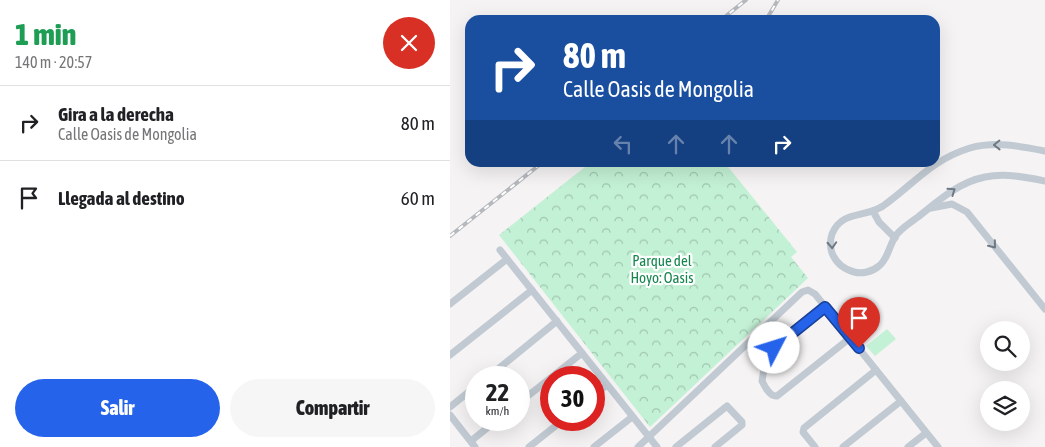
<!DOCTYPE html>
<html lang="es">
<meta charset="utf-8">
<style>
body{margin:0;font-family:"Asap Condensed",sans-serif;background:#f6f6f6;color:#202124;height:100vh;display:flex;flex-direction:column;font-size:19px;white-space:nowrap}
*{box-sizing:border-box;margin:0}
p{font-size:16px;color:#757577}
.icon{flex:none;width:28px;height:28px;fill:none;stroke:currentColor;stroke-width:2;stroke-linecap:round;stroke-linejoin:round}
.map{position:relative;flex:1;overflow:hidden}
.panel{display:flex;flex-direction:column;background:#fff;width:450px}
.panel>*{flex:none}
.top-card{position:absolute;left:15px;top:15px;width:475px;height:152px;border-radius:15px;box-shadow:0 5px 20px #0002;background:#1a4fa0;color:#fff;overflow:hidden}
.buttons{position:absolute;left:530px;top:321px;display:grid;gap:10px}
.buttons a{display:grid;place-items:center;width:50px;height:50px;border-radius:50%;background:#fff;box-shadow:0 5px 20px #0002;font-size:25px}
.speed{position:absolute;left:15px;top:366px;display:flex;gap:10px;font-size:25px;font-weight:700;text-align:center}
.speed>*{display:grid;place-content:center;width:65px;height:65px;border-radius:50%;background:#fff;box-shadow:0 5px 20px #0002;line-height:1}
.speed small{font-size:12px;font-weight:400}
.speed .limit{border:8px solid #d22;background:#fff;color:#111}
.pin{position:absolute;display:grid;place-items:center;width:42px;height:42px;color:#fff;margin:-51px -21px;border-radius:50% 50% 50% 0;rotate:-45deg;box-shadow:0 0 5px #0007}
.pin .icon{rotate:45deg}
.me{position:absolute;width:55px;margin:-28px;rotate:50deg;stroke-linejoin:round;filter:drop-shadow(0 0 4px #0008)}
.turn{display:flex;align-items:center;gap:18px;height:105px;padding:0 15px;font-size:22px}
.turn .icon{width:65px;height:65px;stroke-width:2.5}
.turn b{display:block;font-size:35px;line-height:42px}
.lanes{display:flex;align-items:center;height:48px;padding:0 15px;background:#0003;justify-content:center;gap:25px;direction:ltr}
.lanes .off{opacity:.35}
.round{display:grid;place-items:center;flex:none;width:52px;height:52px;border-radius:26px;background:#f6f6f6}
.head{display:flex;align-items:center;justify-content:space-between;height:85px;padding:0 15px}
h1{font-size:30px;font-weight:800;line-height:38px;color:#1e9e55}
.primary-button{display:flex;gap:10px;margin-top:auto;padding:10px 15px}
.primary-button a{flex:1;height:58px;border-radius:30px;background:#2563eb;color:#fff;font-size:20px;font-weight:800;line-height:58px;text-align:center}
.primary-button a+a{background:#f6f6f6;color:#202124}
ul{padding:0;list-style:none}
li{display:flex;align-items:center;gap:15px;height:75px;padding:0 15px;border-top:1px solid #e0e0e0}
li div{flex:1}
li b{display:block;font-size:19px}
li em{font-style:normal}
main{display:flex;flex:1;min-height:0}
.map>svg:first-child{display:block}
</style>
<main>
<section class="panel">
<div class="head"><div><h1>1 min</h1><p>140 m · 20:57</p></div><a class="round" style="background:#d93025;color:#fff"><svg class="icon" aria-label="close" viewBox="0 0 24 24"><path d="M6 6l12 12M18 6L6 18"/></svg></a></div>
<ul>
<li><svg class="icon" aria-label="right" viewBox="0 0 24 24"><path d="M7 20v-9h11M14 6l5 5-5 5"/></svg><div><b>Gira a la derecha</b><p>Calle Oasis de Mongolia</p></div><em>80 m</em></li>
<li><svg class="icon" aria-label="arrive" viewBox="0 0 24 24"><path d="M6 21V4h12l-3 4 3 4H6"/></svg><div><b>Llegada al destino</b></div><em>60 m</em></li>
</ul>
<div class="primary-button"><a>Salir</a><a>Compartir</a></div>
</section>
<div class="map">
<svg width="595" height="447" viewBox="0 0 595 447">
<defs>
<pattern id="forest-crowns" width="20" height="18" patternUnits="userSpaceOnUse" patternTransform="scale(1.25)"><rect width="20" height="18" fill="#c3f1d5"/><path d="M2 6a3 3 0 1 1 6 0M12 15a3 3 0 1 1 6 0" fill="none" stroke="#a0c6b0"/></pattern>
</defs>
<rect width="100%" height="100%" fill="#f5f3f3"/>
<path fill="#c3f1d5" d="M 437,329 L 446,339 L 425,356 L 416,346 Z"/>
<path fill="url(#forest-crowns)" d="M 140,163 L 275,163 L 347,252 L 341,257 L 358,278 L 200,427 L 49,235 Z"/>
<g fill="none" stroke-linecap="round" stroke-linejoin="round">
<g stroke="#c1cad2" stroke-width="7">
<path d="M 595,151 C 570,146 545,141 520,148 C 481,160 464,184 433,206 C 415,218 392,210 382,234 C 380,240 380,247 382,253 C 386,263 393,269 404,272 C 412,274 422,272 429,266 C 439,258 439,244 447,234 C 453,227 461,222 468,217 C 488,201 509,182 535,177 C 555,173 575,177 595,181"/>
<path d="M 481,208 L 502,204 L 517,212 L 595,309"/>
<path d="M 423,211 L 429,222 L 445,238"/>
<path d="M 50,250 L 207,447"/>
<path d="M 0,304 L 57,259"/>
<path d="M 299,343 L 314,362 L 314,369 L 312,381 C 315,387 320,397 327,396 L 400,338"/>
<path d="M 0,355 L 82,290"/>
<path d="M 312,359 L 375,307"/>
<path d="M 37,378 L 107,321"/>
<path d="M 144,395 L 157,385"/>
<path d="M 69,403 L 132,353"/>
<path d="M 0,407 L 26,386"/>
<path d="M 0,415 L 25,447"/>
<path d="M 21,441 L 47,420"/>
<path d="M 79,447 L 113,420"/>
<path d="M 144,447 L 182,417"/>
<path d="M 188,447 L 352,292 L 358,290 L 365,294 L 488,447"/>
<path d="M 226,447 L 277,406 L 292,422 L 292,425 L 265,447"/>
<path d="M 365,447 L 353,432 L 354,428 L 426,370"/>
<path d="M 393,447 L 451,401"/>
<path d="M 458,447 L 476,433"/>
</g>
<defs>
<g id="rail">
<path d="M 271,20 L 296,0"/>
<path d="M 316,20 L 328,0"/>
<path d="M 0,236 L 93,162"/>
</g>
</defs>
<use href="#rail" stroke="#b5b8bd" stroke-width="4"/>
<use href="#rail" stroke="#fff" stroke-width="2" stroke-dasharray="5.5" stroke-linecap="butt"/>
</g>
<defs><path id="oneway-chevron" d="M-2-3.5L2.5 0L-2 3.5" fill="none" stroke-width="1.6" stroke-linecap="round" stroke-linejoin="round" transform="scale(1.25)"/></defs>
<g stroke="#6e7983">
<use href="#oneway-chevron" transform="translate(547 145) rotate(179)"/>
<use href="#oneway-chevron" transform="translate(502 191) rotate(-35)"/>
<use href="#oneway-chevron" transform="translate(382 245) rotate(87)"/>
<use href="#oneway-chevron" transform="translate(543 245) rotate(51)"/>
</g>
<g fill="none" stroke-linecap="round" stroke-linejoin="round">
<defs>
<path id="route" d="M 324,348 L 375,307 L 409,348"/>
</defs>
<use href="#route" stroke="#184099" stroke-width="12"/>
<use href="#route" stroke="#2563eb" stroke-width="9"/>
</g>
<g text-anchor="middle" stroke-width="4.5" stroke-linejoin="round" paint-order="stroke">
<g font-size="15" fill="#17864f" stroke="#fff">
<text x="212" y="266">Parque del<tspan x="212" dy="17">Hoyo: Oasis</tspan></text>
</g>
</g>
</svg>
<div class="buttons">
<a><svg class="icon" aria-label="search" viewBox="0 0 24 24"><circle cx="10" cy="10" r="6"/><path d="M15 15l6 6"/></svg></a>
<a><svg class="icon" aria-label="layers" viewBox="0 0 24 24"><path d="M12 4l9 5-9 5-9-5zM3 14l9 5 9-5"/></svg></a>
</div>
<div class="speed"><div>22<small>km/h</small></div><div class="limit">30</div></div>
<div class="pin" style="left:409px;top:348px;background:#d93025"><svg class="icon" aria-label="arrive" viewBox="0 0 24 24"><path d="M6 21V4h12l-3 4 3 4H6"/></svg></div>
<svg class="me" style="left:324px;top:348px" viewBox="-20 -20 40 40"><circle r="19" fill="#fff"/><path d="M0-13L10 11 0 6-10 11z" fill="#2563eb"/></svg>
<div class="top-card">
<div class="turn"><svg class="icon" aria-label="right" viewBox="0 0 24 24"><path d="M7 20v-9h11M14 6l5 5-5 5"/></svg><div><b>80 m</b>Calle Oasis de Mongolia</div></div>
<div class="lanes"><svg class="icon off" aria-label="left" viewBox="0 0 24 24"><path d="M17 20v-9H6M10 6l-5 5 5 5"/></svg><svg class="icon off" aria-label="ahead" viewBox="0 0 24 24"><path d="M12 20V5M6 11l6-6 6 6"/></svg><svg class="icon off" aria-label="ahead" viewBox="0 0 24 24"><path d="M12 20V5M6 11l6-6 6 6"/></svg><svg class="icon" aria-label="right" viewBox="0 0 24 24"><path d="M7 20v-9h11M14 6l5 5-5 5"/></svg></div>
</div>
</div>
</main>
